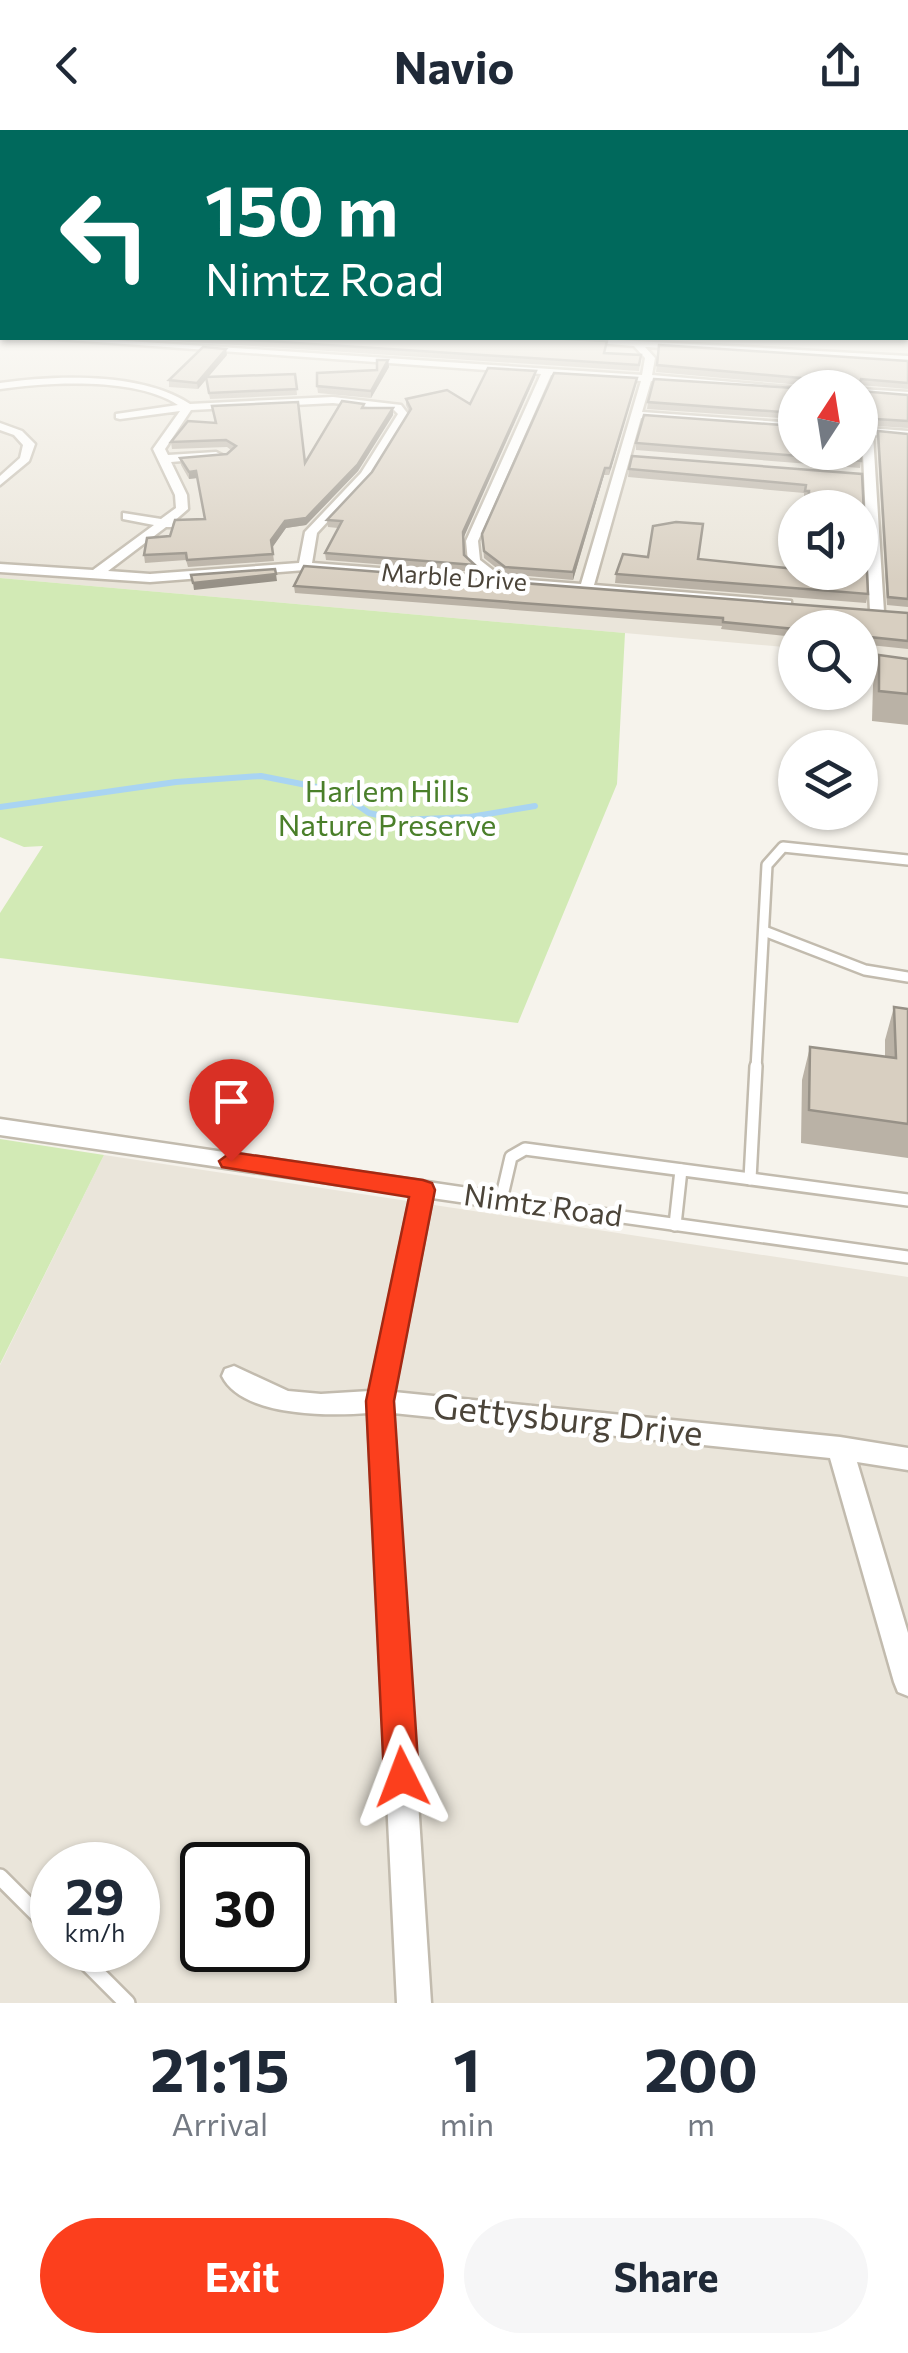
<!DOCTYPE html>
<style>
body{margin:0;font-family:Commissioner,sans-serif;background:#f6f6f7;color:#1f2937;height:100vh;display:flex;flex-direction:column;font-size:38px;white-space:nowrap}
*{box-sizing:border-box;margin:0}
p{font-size:32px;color:#747a83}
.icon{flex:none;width:55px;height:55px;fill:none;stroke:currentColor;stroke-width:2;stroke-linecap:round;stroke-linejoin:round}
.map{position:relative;height:1873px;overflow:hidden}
.details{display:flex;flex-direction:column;background:#fff;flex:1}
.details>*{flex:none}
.hud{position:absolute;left:0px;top:0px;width:910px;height:210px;box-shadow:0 2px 8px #0004;background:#00695c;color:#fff;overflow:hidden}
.needle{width:65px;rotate:12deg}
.buttons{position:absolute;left:778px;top:240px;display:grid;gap:20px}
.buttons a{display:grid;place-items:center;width:100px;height:100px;border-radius:50%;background:#fff;box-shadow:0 2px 8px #0004;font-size:50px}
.speed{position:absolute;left:30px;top:1712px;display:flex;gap:20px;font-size:50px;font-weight:700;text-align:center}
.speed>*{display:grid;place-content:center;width:130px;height:130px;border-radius:50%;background:#fff;box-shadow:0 2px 8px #0004;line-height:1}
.speed small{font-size:25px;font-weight:400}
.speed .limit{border:5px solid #111;border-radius:15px;background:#fff;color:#111}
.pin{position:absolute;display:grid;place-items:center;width:85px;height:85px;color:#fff;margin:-102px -42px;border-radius:50% 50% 50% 0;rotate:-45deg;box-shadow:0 0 10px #0007}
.pin .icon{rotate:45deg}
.me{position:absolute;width:110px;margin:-55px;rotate:357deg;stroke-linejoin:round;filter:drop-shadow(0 0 8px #0008)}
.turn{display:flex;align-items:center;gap:35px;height:210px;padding:0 40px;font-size:45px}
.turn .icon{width:130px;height:130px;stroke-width:2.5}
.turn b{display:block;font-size:70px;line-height:85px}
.eta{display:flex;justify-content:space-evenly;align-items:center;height:170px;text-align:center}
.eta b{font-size:60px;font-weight:700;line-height:70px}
.action{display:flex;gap:20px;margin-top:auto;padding:20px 40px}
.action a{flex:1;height:115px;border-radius:60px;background:#fc3f1d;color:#fff;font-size:40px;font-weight:700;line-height:115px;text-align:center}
.action a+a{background:#f6f6f7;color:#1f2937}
header{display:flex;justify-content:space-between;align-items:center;height:130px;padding:0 40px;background:#fff;font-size:45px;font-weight:700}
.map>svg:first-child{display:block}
</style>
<header><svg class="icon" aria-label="back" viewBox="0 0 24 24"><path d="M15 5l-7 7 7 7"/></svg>Navio<svg class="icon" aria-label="share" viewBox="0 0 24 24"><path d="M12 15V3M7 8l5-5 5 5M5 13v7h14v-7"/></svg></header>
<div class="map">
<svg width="908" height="1873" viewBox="0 0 908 1873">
<rect width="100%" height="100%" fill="#f6f3ec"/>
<g fill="#eae5da" fill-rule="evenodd">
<path d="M 0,191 L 2,208 L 908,207 L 908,528 L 860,524 L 860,498 L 795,498 L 795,518 L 0,448 ZM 795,258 L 860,258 L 860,322 L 795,322 ZM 795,378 L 860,378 L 860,442 L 795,442 Z"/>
<path d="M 104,1025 L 908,1147 L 908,1873 L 0,1873 L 0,1235 ZM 52,1735 L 138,1735 L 138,1820 L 52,1820 ZM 202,1735 L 288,1735 L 288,1820 L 202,1820 Z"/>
</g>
<g fill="#d2eab5">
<path d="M 0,448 L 625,503 L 617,654 L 518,893 L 0,828 L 0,783 L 43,716 L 24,717 L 0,707 Z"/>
<path d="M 0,1009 L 104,1025 L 0,1234 Z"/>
</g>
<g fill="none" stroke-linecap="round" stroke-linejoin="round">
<path stroke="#a9d4f2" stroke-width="6" d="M 0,677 L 176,652 L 261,646 L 337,661 L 369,683 L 400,690 L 470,687 L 535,676"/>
<defs>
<g id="service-far2">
<path d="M 764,801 L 865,840 L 908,847"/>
<path d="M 756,939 L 767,735 L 783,717 L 908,730"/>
</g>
<g id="service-far1">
<path d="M 750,1049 L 756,936"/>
<path d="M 908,1070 L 525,1019 L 511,1027 L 501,1070 L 908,1127"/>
<path d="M 675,1095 L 681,1040"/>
</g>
<g id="service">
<path d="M 0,1747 L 52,1799"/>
<path d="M 74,1820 L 127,1873"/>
</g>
<g id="minor">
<rect x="0" y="194" width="2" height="6"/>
<path d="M 42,208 L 82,208 L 642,245 L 645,228 L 634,216 L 532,208 L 579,208 L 908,226 L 908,232 L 645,217 L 655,228 L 652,245 L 800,258 L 795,258 L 795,261 L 651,251 L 642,282 L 795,293 L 795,299 L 641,288 L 594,455 L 791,471 L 791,477 L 786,478 L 305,440 L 150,452 L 0,442 L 0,434 L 93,440 L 154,395 L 123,389 L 123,383 L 161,389 L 176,378 L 175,365 L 153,319 L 180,281 L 120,289 L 116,288 L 116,284 L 178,275 C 136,247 49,252 0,259 L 0,253 C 56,245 142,242 190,274 L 333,267 L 401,275 L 408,284 L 369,347 L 317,403 L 312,433 L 486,446 L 468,432 L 466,411 L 541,244 ZM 551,245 L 641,251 L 581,454 L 503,448 L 480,430 L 478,411 ZM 333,273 L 394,280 L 398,284 L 361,343 L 305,402 L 299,433 L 150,444 L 108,441 L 166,397 L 172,397 L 173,392 L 188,379 L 187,365 L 171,332 L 216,328 L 222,325 L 216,322 L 168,325 L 165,319 L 191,280 Z"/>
<path d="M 860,259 L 908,262 L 908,268 L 860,265 Z"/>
<path d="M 0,293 L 22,301 L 35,314 L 29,331 L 0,355 L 0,346 L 20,328 L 23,315 L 14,305 L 0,300 Z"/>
<path d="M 867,298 L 908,301 L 908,307 L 873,305 L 884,482 L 877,486 L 870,482 L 862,301 Z"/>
<path d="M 0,989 L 509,1064 L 512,1070 L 509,1076 L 501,1078 L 432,1068 L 394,1262 L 840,1307 L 908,1318 L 908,1340 L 857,1332 L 908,1503 L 908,1566 L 898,1562 L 894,1552 L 830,1328 L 393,1283 L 431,1873 L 397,1873 L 368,1283 C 330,1286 242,1287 222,1246 L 225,1239 L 234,1236 L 288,1261 L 321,1264 L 370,1261 L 411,1065 L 0,1005 Z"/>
</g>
</defs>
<use href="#service-far2" stroke="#c2bbae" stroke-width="14"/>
<use href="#service-far1" stroke="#c2bbae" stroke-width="16"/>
<use href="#service" stroke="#c2bbae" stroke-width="20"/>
<use href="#minor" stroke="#c2bbae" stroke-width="5"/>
<use href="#service-far2" stroke="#fff" stroke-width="9"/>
<use href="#service-far1" stroke="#fff" stroke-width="11"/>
<use href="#service" stroke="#fff" stroke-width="15"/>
<use href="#minor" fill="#fff" fill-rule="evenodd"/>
</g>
<g fill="#bab2a6">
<path d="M 126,208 L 547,208 L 605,223 L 641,225 L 639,241 Z"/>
<path d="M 659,215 L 908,231 L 908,259 L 860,255 L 801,255 L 656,242 Z"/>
<path d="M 227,225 L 208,247 L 295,244 L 297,265 L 210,269 L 206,249 L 198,259 L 169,257 L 169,250 Z"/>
<path d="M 388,230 L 389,237 L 371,268 L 318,263 L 317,256 L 377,240 Z"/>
<path d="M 535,247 L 463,408 L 464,425 L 475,435 L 475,442 L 326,430 L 325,423 L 338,398 L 328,397 L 327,390 L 372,342 L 409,282 L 406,275 L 406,269 L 470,274 Z"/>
<path d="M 637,248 L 609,345 L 604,345 L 573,450 L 504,444 L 484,428 L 482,404 Z"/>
<path d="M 795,258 L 795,289 L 647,279 L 648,272 Z"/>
<path d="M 860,261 L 908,265 L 908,298 L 860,295 Z"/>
<path d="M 364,274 L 364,278 L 393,278 L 393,285 L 358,341 L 306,395 L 286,398 L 272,417 L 274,431 L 188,437 L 186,430 L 145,433 L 144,425 L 170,406 L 205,389 L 197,348 L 189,349 L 181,335 L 180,328 L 227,324 L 231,320 L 227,317 L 172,319 L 171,312 L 215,293 L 305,333 Z"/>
<path d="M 878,301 L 908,304 L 908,477 L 887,475 L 877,308 Z"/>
<path d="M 636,313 L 861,331 L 860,338 L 636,320 Z"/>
<path d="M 629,339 L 862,344 L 868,464 L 866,473 L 615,453 L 616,444 L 648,427 L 698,429 L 795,439 L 860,442 L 860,378 L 807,378 L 808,369 L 804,369 L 804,363 L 628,347 Z"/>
<path d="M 294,456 L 908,483 L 908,519 L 860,514 L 860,498 L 795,498 L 795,507 L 721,499 L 722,496 L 295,463 Z"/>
<path d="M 879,525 L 908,529 L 908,595 L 872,591 L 873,555 Z"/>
<path d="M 894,877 L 908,879 L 908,1028 L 801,1013 L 802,950 L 810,917 L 885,927 L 885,910 Z"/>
</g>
<g fill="#979187">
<path d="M 226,219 L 227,225 L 198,259 L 197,253 Z"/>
<path d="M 388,230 L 389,237 L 371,268 L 371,261 Z"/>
<path d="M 536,241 L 535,247 L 463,409 L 463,402 Z"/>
<path d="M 637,248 L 636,254 L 609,345 L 610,338 Z"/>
<path d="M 393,278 L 393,285 L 358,341 L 306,395 L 286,398 L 272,418 L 271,410 L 285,391 Z"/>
<path d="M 605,338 L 604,345 L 573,450 L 573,442 Z"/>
<path d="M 196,341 L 197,348 L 189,349 L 189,342 Z"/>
<path d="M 276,444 L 277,451 L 194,460 L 193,453 Z"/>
</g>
<g fill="#d8cfc1" stroke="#979187" stroke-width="2.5">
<path d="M 220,208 L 547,208 L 607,211 L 604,223 L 641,225 L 639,235 Z"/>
<path d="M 659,215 L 908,231 L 908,253 L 861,249 L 858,258 L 797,258 L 805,252 L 801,248 L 657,235 Z"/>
<path d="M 203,217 L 226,219 L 197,253 L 169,250 Z"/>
<path d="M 377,230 L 388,230 L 371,261 L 317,256 L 317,243 L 377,240 Z"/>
<path d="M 488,238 L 536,241 L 463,402 L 464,425 L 475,435 L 325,423 L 342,391 L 327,390 L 372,342 L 411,279 L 406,269 L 447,260 L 470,274 Z"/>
<path d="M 554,243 L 637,248 L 610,338 L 605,338 L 573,442 L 505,437 L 484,421 L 482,404 Z"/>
<path d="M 295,244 L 297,259 L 209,263 L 206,247 Z"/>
<path d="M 654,249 L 795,258 L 795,283 L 648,272 Z"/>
<path d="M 860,261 L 908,265 L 908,291 L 860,288 Z"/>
<path d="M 342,271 L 364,274 L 362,278 L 393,278 L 358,334 L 306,388 L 285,391 L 271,410 L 273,424 L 187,430 L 186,423 L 144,425 L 147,408 L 170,406 L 175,390 L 205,389 L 196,341 L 189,342 L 180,328 L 227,324 L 236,316 L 226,310 L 171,312 L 188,291 L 216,293 L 212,276 L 298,272 L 305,333 Z"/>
<path d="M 644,285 L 795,296 L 795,322 L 860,322 L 860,311 L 861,331 L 636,313 Z"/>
<path d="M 878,301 L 908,304 L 908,469 L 888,467 Z"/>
<path d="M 632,326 L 862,344 L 868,464 L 616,444 L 623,424 L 648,427 L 653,396 L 676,392 L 703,394 L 698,429 L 795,439 L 795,442 L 860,442 L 860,378 L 808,378 L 809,361 L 805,361 L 806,355 L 629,339 Z"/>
<path d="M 304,436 L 908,483 L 908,511 L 860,506 L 860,498 L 795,498 L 795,499 L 723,492 L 723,488 L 294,456 Z"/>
<path d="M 275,439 L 276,444 L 193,453 L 191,445 Z"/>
<path d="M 879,525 L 908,529 L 908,564 L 879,561 Z"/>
<path d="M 894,877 L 908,879 L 908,994 L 809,980 L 810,917 L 896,928 Z"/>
</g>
<linearGradient id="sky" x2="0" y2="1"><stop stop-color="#8fc1ec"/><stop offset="0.42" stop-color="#fbfaf6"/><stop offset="1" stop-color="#fbfaf6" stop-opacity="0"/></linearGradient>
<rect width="908" height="453" fill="url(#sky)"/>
<path fill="#fc3f1d" stroke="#a42913" stroke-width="2.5" d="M 231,1022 L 423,1050 L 432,1053 L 435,1060 L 394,1271 L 419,1647 L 414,1659 L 402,1664 L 389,1659 L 384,1647 L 366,1271 L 409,1067 L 222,1037 L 219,1031 Z"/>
<g text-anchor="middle" stroke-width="9" stroke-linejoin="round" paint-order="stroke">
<g font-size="25" fill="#4b4439" stroke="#fff">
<text transform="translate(454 447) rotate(4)" y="9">Marble Drive</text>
</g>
<g font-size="30" fill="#4a7f2a" stroke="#fff">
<text x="387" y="672">Harlem Hills<tspan x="387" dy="34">Nature Preserve</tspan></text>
</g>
<g font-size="30" fill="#4b4439" stroke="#fff">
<text transform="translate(543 1076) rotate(8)" y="10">Nimtz Road</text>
</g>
<g font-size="35" fill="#4b4439" stroke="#fff">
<text transform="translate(568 1290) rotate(6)" y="12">Gettysburg Drive</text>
</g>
</g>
</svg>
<div class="buttons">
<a><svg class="needle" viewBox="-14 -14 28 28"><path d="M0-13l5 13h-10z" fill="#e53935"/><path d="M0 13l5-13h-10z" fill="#747a83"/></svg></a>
<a><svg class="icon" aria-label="sound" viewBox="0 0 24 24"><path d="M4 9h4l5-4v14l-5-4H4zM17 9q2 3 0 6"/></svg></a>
<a><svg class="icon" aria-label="search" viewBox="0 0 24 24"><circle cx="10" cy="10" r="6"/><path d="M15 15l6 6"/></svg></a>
<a><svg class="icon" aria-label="layers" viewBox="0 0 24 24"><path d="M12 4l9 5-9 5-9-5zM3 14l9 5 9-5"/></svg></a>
</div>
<div class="speed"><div>29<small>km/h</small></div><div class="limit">30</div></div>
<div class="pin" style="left:231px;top:1031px;background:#d93025"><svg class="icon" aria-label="arrive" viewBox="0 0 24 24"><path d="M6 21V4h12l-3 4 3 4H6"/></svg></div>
<svg class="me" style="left:402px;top:1647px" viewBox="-20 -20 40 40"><path d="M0-17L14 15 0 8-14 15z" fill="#fc3f1d" stroke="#fff" stroke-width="4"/></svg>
<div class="hud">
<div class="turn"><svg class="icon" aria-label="left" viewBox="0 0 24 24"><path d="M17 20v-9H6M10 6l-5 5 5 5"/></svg><div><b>150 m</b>Nimtz Road</div></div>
</div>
</div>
<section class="details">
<div class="eta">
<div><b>21:15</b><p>Arrival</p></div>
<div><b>1</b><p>min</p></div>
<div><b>200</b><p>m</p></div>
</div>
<div class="action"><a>Exit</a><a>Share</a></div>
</section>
